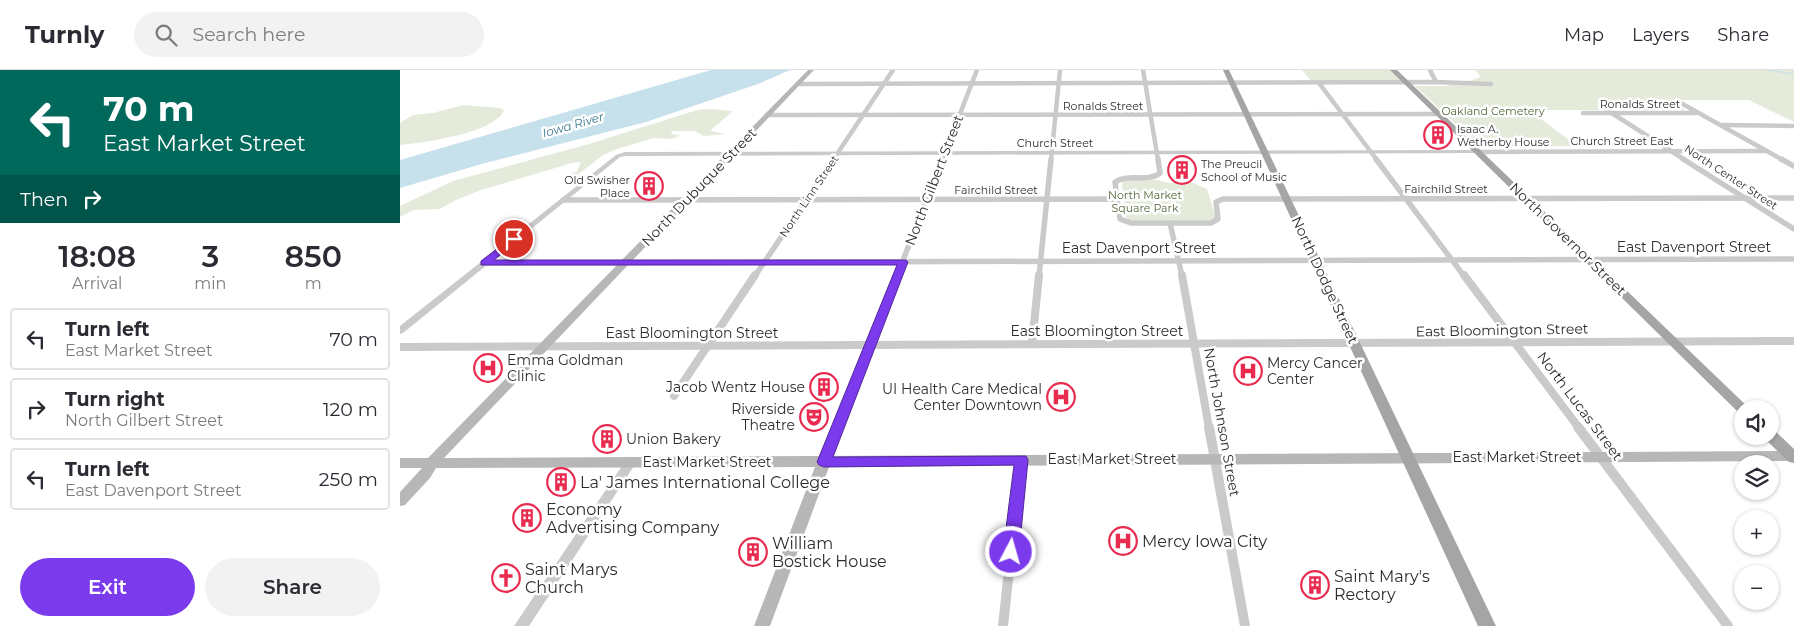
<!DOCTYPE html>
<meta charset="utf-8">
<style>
body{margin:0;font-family:Montserrat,sans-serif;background:#f2f2f3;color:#2b2b33;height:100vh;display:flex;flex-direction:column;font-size:19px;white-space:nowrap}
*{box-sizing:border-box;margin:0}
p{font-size:16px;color:#7c7c81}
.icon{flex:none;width:28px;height:28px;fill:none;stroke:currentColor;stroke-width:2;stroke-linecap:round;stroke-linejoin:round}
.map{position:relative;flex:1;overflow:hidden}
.panel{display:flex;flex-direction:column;background:#fff;width:400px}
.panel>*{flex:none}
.top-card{background:#00695c;color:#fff;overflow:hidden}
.controls{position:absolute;left:1334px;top:330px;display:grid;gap:10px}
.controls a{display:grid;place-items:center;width:45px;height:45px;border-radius:50%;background:#fff;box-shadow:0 1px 4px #0004;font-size:25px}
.pin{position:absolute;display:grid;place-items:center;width:42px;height:42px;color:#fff;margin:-21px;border:2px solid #fff;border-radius:50%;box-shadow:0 1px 5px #0007}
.me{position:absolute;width:55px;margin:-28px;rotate:6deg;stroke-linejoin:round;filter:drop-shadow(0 0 4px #0008)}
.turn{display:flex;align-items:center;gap:18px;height:105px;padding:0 20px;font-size:22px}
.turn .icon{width:65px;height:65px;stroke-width:2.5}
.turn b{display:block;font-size:35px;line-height:42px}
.then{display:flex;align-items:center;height:48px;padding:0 20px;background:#0003;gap:10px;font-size:19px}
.eta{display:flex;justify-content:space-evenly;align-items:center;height:85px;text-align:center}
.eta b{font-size:30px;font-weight:600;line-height:35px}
.action{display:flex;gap:10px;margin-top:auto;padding:10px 20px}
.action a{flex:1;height:58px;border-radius:30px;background:#7c3aed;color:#fff;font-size:20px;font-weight:600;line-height:58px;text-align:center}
.action a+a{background:#f2f2f3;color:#2b2b33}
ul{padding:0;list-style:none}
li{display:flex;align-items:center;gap:15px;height:62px;margin:0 10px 8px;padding:0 10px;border:2px solid #e1e1e2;border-radius:5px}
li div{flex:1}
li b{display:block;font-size:19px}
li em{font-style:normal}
header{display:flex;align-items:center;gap:30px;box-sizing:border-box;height:70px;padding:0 25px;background:#fff;border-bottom:1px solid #e1e1e2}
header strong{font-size:24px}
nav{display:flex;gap:28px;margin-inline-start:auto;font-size:18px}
.search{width:350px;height:45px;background:#f2f2f3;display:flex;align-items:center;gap:12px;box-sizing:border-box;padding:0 18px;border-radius:28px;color:#7c7c81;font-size:19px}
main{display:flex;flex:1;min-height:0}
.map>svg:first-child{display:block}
</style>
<header>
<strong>Turnly</strong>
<div class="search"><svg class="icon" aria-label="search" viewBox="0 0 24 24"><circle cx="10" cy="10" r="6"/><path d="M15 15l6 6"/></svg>Search here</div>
<nav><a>Map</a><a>Layers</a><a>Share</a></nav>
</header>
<main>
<section class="panel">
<div class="top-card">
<div class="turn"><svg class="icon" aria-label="left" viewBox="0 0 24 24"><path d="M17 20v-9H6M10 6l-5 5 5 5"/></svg><div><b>70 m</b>East Market Street</div></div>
<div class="then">Then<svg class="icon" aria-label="right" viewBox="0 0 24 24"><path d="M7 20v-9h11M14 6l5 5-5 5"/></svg></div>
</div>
<div class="eta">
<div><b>18:08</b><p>Arrival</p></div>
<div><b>3</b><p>min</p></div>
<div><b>850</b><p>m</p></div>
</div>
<ul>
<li><svg class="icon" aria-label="left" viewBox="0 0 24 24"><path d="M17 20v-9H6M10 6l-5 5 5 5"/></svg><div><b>Turn left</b><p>East Market Street</p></div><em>70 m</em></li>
<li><svg class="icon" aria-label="right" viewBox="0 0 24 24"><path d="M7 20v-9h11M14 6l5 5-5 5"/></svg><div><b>Turn right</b><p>North Gilbert Street</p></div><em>120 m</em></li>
<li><svg class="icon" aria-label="left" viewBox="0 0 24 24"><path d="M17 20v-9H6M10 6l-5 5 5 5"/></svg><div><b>Turn left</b><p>East Davenport Street</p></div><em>250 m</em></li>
</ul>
<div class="action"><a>Exit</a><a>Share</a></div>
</section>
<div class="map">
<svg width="1394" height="556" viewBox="0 0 1394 556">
<rect width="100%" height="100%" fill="#fff"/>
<g fill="#e5ebda">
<path d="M 902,0 L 991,0 L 1006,13 L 912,12 Z"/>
<path d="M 1075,0 L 1394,0 L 1394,52 L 1349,30 L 1268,30 L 1285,40 L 1129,40 L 1177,76 L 1080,77 L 1015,16 L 1048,16 L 1045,11 L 1066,12 L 1081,7 Z"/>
<path d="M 63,35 L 100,38 L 104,40 C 96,63 22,73 0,75 L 0,53 L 13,45 L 33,43 Z"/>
<path d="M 311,39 L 333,41 L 310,61 L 325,64 L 304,66 L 295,61 L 272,61 L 271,64 L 279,65 L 278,67 L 268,69 L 253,68 L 217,79 L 203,85 L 176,106 L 166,106 L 177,101 L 181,92 L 172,93 L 81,120 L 56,130 L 40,139 L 14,140 L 0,147 L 0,136 L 53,111 L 189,74 L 297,40 Z"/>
<path d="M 730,110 L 757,110 L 769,113 L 793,113 L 807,119 L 816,148 L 814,150 L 728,150 L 726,148 L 722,114 L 724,111 Z"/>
</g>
<path fill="#c6e1ec" d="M 311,0 L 390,0 L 358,14 L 246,52 L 85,93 L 0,118 L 0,90 Z"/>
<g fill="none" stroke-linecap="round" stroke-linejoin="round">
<path stroke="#c6e1ec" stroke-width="1" d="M 1367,0 L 1394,4"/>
<g stroke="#cacaca" stroke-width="4.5">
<path d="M 743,0 L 758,90"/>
<path d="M 1030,0 L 1036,12"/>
<path d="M 919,13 L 977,90"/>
<path d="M 399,14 L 1036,12 L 1091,14"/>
<path d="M 1279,32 L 1383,90"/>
<path d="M 1207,40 L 1285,90"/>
<path d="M 1183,43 L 1296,43"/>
<path d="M 367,45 L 1039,44"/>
<path d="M 1321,55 L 1394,56"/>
<path d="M 1078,82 L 1366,81"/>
<path d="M 433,90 L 493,0"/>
<path d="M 542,90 L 577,0"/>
<path d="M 651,90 L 660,0"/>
</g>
<g stroke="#cacaca" stroke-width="5.5">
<path d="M 976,89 L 1064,206"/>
<path d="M 1283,89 L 1394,159"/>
<path d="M 1381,89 L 1394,96"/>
<path d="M 717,129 L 715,112 C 729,103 747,113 760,103 L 758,89"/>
<path d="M 163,130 L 717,129 L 720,149 L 731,153 L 811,153 L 818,149 L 816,132 L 823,129 L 1394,128"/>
<path d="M 770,153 L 782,206"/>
<path d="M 84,193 L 1394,189"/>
<path d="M 355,206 L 434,89"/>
<path d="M 497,206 L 542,89"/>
<path d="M 639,206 L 651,89"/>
</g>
<g stroke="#cacaca" stroke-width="8">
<path d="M 782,205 L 809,358"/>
<path d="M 1064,205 L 1179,358"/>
<path d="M 632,274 L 639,205"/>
<path d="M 0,277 L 1394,271"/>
<path d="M 274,326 L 355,205"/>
<path d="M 437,358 L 497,205"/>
</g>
<g stroke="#cacaca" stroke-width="10">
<path d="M 809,357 L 845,556"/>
<path d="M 1178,357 L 1328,556"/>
<path d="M 424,392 L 438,357"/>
<path d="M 603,556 L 621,390"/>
</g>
<g fill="#cacaca" fill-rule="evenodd">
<path d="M 1078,80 L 1081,82 L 1080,83 L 225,86 L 220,87 L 3,263 L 0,264 L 0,256 L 216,85 L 225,82 Z"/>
<path d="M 230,389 L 234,390 L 236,393 L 234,396 L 129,556 L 114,556 L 226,390 Z"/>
</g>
<path fill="#b7b7b7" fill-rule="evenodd" d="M 408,0 L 414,0 L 44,388 L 1394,381 L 1394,391 L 429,397 L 370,556 L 354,556 L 415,397 L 36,398 L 30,408 L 5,435 L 0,436 L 0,422 L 22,398 L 0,398 L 0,388 L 28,388 Z"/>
<g fill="#a5a5a5" fill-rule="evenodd">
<path d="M 823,0 L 829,0 L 1096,556 L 1078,556 Z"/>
<path d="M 990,0 L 997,0 L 1350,339 L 1342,339 L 1342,343 L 1338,342 Z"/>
<path d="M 1370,360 L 1375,361 L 1394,379 L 1394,393 L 1389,392 L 1365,369 L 1364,366 L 1370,366 Z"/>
</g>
</g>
<path fill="#7c3aed" stroke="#51269a" d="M 114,166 L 119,169 L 118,171 L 94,190 L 506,190 L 508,192 L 433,387 L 626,386 L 628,390 L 619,482 L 616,487 L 611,489 L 606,487 L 603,482 L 614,395 L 424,397 L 419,395 L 417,392 L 497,195 L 81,195 L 81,191 Z"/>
<defs>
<symbol id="building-ring" viewBox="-11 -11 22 22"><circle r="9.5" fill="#fff" stroke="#e82b4e" stroke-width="1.5"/><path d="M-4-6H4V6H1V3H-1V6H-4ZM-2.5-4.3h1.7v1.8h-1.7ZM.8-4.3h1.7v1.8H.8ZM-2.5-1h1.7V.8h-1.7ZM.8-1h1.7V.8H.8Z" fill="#e82b4e"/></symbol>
<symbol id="hospital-ring" viewBox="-11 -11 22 22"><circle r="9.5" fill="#fff" stroke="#e82b4e" stroke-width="1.5"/><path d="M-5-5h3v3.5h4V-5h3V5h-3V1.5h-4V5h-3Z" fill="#e82b4e"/></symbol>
<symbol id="theatre-ring" viewBox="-11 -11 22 22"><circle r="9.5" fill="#fff" stroke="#e82b4e" stroke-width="1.5"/><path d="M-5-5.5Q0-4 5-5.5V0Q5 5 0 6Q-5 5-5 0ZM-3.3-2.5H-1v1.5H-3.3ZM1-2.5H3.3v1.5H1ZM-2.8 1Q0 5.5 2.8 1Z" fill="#e82b4e"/></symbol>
<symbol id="church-ring" viewBox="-11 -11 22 22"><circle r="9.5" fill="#fff" stroke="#e82b4e" stroke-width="1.5"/><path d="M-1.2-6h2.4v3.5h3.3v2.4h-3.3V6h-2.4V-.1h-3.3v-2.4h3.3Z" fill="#e82b4e"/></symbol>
</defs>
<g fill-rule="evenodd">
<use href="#building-ring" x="1022" y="49" width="32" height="32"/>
<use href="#building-ring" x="766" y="84" width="32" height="32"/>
<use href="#building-ring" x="233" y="100" width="32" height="32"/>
<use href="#hospital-ring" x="72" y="282" width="32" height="32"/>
<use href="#hospital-ring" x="832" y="285" width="32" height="32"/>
<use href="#building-ring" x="408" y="301" width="32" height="32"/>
<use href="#hospital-ring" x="645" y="311" width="32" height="32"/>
<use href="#theatre-ring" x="398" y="331" width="32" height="32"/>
<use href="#building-ring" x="191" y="353" width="32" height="32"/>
<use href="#building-ring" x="145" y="396" width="32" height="32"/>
<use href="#building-ring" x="111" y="432" width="32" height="32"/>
<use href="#hospital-ring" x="707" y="455" width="32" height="32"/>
<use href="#building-ring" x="337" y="466" width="32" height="32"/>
<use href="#church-ring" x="90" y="492" width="32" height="32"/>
<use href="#building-ring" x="899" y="499" width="32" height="32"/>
</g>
<g text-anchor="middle" stroke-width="5" stroke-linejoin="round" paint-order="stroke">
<g font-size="11" fill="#2d2d2d" stroke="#fff">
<text x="1240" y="38">Ronalds Street</text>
<text x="703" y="40">Ronalds Street</text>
<text x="1222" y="75">Church Street East</text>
<text x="655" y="77">Church Street</text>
<text transform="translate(1331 107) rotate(33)" y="4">North Center Street</text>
<text x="1046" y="123">Fairchild Street</text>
<text x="596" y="124">Fairchild Street</text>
<text transform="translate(409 126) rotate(-56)" y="4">North Linn Street</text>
</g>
<g font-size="11" fill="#56693a" stroke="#fff">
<text x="1093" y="45">Oakland Cemetery</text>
<text x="745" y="129">North Market<tspan x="745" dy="13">Square Park</tspan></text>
</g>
<g font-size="11" fill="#2d2d2d" stroke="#fff" text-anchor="start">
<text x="1057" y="63">Isaac A.<tspan x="1057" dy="13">Wetherby House</tspan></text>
<text x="801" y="98">The Preucil<tspan x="801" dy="13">School of Music</tspan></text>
<text x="230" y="114" text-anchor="end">Old Swisher<tspan x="230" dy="13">Place</tspan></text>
</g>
<g font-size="12" font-style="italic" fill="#3a7990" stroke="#fff">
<text transform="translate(173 55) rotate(-16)" y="4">Iowa River</text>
</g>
<g font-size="14" fill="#2d2d2d" stroke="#fff">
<text transform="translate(534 110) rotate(-69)" y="5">North Gilbert Street</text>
<text transform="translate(299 117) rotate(-46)" y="5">North Dubuque Street</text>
<text transform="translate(1168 169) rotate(44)" y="5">North Governor Street</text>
<text x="1294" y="182">East Davenport Street</text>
<text x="739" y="183">East Davenport Street</text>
<text transform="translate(925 210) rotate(65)" y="5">North Dodge Street</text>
<text transform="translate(1102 260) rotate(-1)" y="5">East Bloomington Street</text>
<text x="697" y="266">East Bloomington Street</text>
<text x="292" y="268">East Bloomington Street</text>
<text transform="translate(1180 336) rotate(53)" y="5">North Lucas Street</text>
<text transform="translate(822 352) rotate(80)" y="5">North Johnson Street</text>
<text x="1117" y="392">East Market Street</text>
<text x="712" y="394">East Market Street</text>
<text x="307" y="397">East Market Street</text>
</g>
<g font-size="14" fill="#2d2d2d" stroke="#fff" text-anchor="start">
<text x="107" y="295">Emma Goldman<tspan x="107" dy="16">Clinic</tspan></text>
<text x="867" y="298">Mercy Cancer<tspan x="867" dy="16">Center</tspan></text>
<text x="405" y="322" text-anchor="end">Jacob Wentz House</text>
<text x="642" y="324" text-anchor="end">UI Health Care Medical<tspan x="642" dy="16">Center Downtown</tspan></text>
<text x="395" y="344" text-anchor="end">Riverside<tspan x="395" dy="16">Theatre</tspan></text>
<text x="226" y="374">Union Bakery</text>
</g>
<g font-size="16" fill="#2d2d2d" stroke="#fff" text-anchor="start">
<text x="180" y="418">La' James International College</text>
<text x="146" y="445">Economy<tspan x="146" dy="18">Advertising Company</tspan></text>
<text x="742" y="477">Mercy Iowa City</text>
<text x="372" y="479">William<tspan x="372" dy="18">Bostick House</tspan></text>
<text x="125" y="505">Saint Marys<tspan x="125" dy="18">Church</tspan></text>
<text x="934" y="512">Saint Mary's<tspan x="934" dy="18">Rectory</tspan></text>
</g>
</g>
</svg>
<div class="controls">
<a><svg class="icon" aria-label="sound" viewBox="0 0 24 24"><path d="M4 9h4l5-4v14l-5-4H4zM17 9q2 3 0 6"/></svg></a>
<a><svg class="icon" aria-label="layers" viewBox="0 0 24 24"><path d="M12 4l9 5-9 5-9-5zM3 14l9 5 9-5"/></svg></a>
<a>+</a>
<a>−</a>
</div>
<div class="pin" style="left:114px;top:169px;background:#d93025"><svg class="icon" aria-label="arrive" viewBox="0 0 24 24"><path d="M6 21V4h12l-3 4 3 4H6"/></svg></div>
<svg class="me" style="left:611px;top:482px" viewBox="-20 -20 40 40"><circle r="17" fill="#7c3aed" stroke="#fff" stroke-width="3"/><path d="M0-11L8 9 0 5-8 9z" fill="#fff"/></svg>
</div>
</main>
